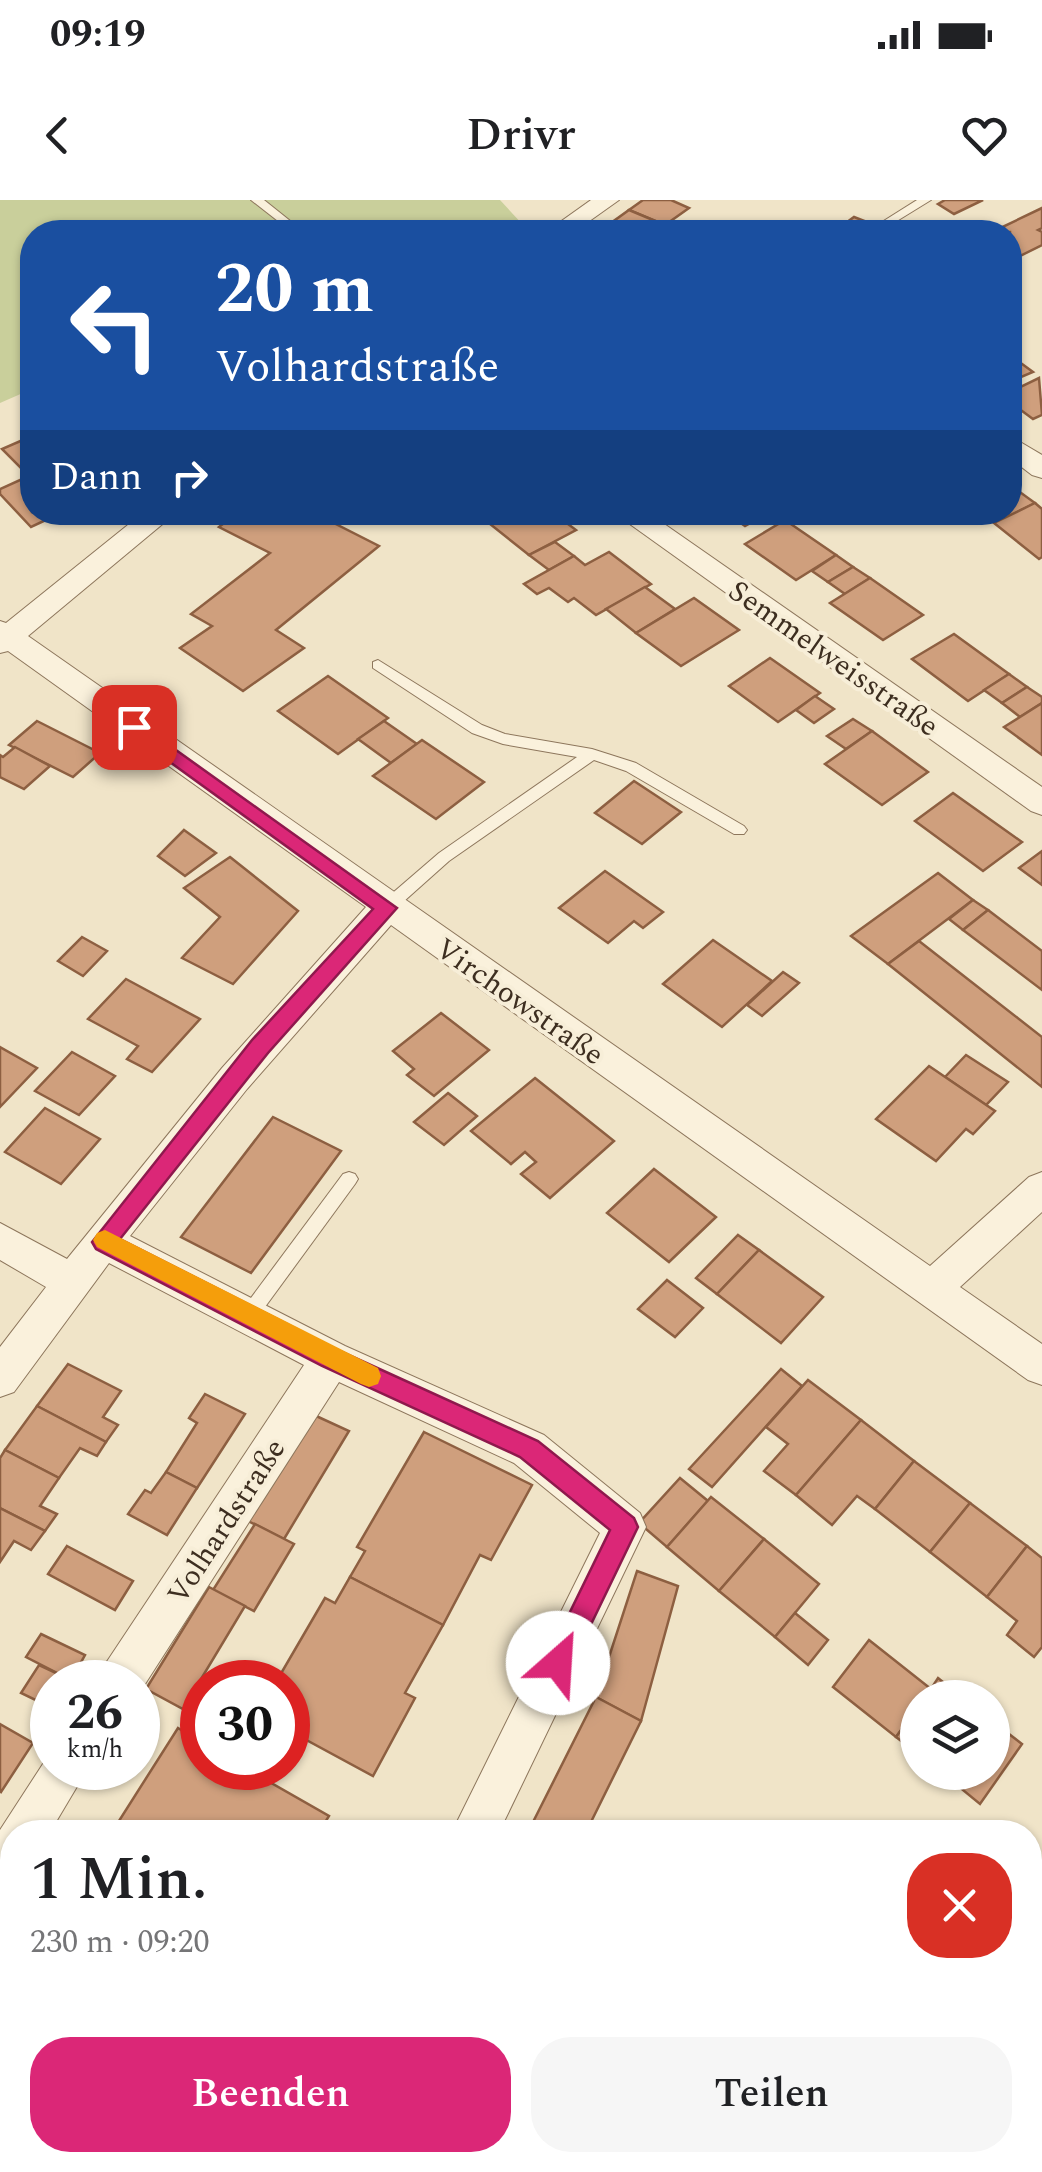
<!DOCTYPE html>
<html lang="de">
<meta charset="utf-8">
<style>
body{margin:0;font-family:Spectral,serif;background:#f6f6f6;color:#202124;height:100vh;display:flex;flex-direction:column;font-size:38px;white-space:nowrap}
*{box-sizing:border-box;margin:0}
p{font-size:32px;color:#757577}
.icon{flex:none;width:55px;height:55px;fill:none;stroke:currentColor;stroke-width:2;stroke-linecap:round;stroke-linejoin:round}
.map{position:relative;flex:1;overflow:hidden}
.panel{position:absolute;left:0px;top:1620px;width:1042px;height:352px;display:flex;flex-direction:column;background:#fff;border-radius:40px 40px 0 0;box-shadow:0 2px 8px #0004}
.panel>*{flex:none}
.banner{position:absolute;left:20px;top:20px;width:1002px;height:305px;border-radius:40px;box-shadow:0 2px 8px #0004;background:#1a4fa0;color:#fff;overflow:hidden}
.buttons{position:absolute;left:900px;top:1480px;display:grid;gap:20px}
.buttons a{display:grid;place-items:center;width:110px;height:110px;border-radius:50%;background:#fff;box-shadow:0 2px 8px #0004;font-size:50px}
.speed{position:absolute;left:30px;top:1460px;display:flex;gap:20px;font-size:50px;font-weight:700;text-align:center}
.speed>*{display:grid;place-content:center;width:130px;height:130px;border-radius:50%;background:#fff;box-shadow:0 2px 8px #0004;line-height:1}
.speed small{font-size:25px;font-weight:400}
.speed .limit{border:15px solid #d22;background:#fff;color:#111}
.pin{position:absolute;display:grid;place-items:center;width:85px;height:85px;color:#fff;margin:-42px;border-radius:20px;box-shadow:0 5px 15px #0006}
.me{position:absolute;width:110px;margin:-55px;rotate:26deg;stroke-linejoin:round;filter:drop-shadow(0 0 8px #0008)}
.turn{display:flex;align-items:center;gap:35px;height:210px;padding:0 30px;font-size:45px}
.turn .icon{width:130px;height:130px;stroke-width:2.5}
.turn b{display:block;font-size:70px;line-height:85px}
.then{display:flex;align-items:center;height:95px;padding:0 30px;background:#0003;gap:20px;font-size:38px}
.round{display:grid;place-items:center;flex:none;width:105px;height:105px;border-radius:40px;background:#f6f6f6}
.overview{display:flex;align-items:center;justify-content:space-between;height:170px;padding:0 30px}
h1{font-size:60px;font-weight:600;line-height:75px}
.cta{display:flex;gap:20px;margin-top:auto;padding:20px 30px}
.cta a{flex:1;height:115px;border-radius:40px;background:#db2777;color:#fff;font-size:40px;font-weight:600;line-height:115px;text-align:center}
.cta a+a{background:#f6f6f6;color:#202124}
.status{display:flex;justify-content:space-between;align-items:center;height:70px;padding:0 50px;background:#fff;direction:ltr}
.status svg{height:28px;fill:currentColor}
header{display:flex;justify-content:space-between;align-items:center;height:130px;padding:0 30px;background:#fff;font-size:45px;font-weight:600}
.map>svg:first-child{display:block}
</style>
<div class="status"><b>09:19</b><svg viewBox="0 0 49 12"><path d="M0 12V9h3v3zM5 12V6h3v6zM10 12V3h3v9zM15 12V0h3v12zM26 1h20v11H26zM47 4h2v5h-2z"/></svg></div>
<header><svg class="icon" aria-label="back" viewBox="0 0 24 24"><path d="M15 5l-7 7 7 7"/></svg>Drivr<svg class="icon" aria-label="heart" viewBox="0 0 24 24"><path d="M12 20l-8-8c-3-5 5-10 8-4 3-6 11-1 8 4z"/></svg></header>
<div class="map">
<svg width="1042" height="1972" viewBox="0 0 1042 1972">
<rect width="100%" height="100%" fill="#f0e4c8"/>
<path fill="#c9cf9b" d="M 0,0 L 500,0 L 524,26 L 520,32 L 32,32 L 32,189 L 0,203 Z"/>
<g fill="#cf9f7d" stroke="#8d5f41" stroke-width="2.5">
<path d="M 643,0 L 671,0 L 689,8 L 665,25 L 629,10 Z"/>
<path d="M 945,0 L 983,0 L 954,14 L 938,4 Z"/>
<path d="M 1042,8 L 1042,28 L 1038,30 L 1042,32 L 1042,45 L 1010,61 L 1010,32 L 992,32 Z"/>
<path d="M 629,10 L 665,25 L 654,32 L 615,32 L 604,28 Z"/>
<path d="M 854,17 L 890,31 L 809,32 L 819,25 L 835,31 Z"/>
<path d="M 1010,155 L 1033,172 L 1014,180 L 1010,177 Z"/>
<path d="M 1039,178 L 1042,215 L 1033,219 L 1010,202 L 1010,192 Z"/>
<path d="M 32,236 L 32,312 L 63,312 L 31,327 L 0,294 L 0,289 L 29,276 L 2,249 Z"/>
<path d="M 1013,287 L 1035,303 L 1010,316 L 1006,312 L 1010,312 Z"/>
<path d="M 1035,303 L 1042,309 L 1042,357 L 1039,359 L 994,323 Z"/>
<path d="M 238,312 L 312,312 L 379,346 L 276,430 L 304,448 L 243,491 L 180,448 L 212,426 L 191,414 L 270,353 L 219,327 Z"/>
<path d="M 500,312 L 552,312 L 576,330 L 529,355 L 485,320 Z"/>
<path d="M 731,312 L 770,312 L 745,326 L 728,314 Z"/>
<path d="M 785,320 L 836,355 L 796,380 L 745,344 Z"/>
<path d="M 555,342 L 574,356 L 549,370 L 529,355 Z"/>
<path d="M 609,352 L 651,384 L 596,415 L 574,398 L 568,402 L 549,388 L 537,394 L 524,384 L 574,356 L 585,365 Z"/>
<path d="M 836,355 L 853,367 L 828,382 L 812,371 Z"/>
<path d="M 853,367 L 870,378 L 845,394 L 828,382 Z"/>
<path d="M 870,378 L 923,415 L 883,440 L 830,403 Z"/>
<path d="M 645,387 L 675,409 L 636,433 L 606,409 Z"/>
<path d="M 694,398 L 739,430 L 681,466 L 636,433 Z"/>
<path d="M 954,434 L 1009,474 L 968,501 L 912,459 Z"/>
<path d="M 770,458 L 820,493 L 778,522 L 729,486 Z"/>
<path d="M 1009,474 L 1027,487 L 1002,503 L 984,490 Z"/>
<path d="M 328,476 L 388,518 L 338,554 L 278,511 Z"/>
<path d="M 1027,487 L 1042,497 L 1042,503 L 1020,517 L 1002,503 Z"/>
<path d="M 815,496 L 834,509 L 814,523 L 796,510 Z"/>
<path d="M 1042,503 L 1042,555 L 1004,527 Z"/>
<path d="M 853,519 L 872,531 L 846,549 L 827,536 Z"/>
<path d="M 37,521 L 100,553 L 73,577 L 9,545 Z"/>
<path d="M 384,521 L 417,544 L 391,563 L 358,539 Z"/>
<path d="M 872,531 L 928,572 L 882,605 L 825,564 Z"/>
<path d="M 422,540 L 484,582 L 436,619 L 373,576 Z"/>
<path d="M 15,547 L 50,566 L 24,589 L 0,577 L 0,555 L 3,557 Z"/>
<path d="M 634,581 L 681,612 L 642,644 L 595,613 Z"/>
<path d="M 953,593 L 1022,642 L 983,671 L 915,621 Z"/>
<path d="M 184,630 L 216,653 L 185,676 L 158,656 Z"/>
<path d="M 1042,651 L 1042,685 L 1019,668 Z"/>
<path d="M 230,657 L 298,711 L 233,784 L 182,758 L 220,717 L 184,688 Z"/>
<path d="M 605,671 L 663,712 L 643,728 L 634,721 L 608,743 L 559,708 Z"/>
<path d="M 938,673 L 973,700 L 888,764 L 851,736 Z"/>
<path d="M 973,700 L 988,710 L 963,730 L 949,719 Z"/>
<path d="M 988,710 L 1042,751 L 1042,790 L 963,730 Z"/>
<path d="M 82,737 L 107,751 L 83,776 L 58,761 Z"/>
<path d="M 713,740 L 772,781 L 722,827 L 663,784 Z"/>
<path d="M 919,741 L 1042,837 L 1042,887 L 888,764 Z"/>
<path d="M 783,772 L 799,783 L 762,816 L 747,805 Z"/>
<path d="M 126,779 L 200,819 L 152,872 L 127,859 L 138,846 L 88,819 Z"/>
<path d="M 441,813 L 489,850 L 434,896 L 407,875 L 414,869 L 393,851 Z"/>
<path d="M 0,847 L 37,868 L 0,907 Z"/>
<path d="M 72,852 L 115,876 L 79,915 L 35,891 Z"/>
<path d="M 966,855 L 1008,882 L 986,905 L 945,877 Z"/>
<path d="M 929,866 L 995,911 L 973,934 L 966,929 L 936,961 L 876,919 Z"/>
<path d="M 535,878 L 614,941 L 550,998 L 521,974 L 536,962 L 525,952 L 511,964 L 471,931 Z"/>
<path d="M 448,893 L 477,916 L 444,945 L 414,922 Z"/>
<path d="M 45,908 L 100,939 L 61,984 L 5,952 Z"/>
<path d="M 273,917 L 341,951 L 251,1073 L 181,1037 Z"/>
<path d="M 654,969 L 716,1017 L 669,1062 L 607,1013 Z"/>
<path d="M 738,1035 L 759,1050 L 717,1094 L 696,1078 Z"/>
<path d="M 759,1050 L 823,1097 L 781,1143 L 717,1094 Z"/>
<path d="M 667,1080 L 703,1108 L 675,1137 L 638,1109 Z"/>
<path d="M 68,1164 L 121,1191 L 103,1217 L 118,1225 L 106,1242 L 37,1206 Z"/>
<path d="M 781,1169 L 802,1186 L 712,1287 L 689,1269 Z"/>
<path d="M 808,1180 L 861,1220 L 796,1295 L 764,1271 L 788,1244 L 766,1227 Z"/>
<path d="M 205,1194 L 245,1214 L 197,1288 L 166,1272 L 197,1223 L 189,1218 Z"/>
<path d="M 37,1206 L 106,1242 L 97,1256 L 80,1248 L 59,1278 L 5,1250 Z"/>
<path d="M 314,1215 L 349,1231 L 284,1339 L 248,1321 Z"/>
<path d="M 861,1220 L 914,1261 L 875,1309 L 857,1296 L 832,1325 L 796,1295 Z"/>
<path d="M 424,1232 L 532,1285 L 491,1360 L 480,1355 L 443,1425 L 350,1377 L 365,1351 L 357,1347 Z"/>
<path d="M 5,1250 L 59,1278 L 40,1306 L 57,1314 L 45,1331 L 0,1308 L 0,1258 Z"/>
<path d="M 914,1261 L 970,1303 L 930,1352 L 875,1309 Z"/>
<path d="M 166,1272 L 197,1288 L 167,1335 L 128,1314 L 145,1290 L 151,1293 Z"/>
<path d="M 680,1278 L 708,1301 L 667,1347 L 639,1323 Z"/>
<path d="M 711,1297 L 764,1339 L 719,1391 L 667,1347 Z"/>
<path d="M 970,1303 L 1027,1346 L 987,1397 L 930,1352 Z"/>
<path d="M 0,1308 L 45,1331 L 31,1350 L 14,1341 L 0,1362 Z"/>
<path d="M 255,1324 L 294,1344 L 254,1411 L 213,1390 Z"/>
<path d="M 764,1339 L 819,1384 L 775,1437 L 719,1391 Z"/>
<path d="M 67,1346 L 133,1381 L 115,1410 L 48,1374 Z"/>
<path d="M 1027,1346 L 1042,1358 L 1042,1447 L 1034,1457 L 1007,1435 L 1017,1421 L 987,1397 Z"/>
<path d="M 637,1371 L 678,1386 L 641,1521 L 596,1497 Z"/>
<path d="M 350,1377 L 443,1425 L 405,1493 L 415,1498 L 373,1576 L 288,1530 L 288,1482 L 276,1482 L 325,1398 L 335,1403 Z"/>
<path d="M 209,1387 L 245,1406 L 183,1509 L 146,1489 Z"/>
<path d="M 795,1413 L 828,1440 L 808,1465 L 775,1437 Z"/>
<path d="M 41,1434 L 85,1455 L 71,1480 L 26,1457 Z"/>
<path d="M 869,1440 L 931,1489 L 925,1498 L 918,1498 L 918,1507 L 896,1537 L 833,1487 Z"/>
<path d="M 39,1465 L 71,1480 L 52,1482 L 52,1508 L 21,1493 Z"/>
<path d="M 938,1478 L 963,1498 L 925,1498 Z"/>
<path d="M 596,1497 L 641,1521 L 586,1632 L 528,1632 Z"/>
<path d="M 918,1507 L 918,1554 L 896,1537 Z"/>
<path d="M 992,1521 L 1022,1544 L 980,1604 L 941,1572 L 992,1572 Z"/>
<path d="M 0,1524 L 33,1543 L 1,1592 L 0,1591 Z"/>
<path d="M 178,1528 L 202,1543 L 202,1568 L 245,1568 L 329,1616 L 319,1632 L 131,1632 L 117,1624 Z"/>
<path d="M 0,1811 L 12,1820 L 12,1916 L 5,1928 L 0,1924 Z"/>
<path d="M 1030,1912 L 1042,1918 L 1042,1961 L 1039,1972 L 1015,1972 L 991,1960 L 1030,1960 Z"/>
<path d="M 180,1960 L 219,1960 L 236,1972 L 174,1972 Z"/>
<path d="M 732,1960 L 822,1960 L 818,1972 L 728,1972 Z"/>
<path d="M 906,1960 L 929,1960 L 953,1972 L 902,1972 Z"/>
</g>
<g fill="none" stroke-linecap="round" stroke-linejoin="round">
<defs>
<g id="service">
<path d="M 251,0 L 264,0 L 304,32 L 292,32 Z"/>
<path d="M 917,0 L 931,0 L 892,24 L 882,22 Z"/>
<path d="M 378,460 L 482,525 L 505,534 L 592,549 L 636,563 L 744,626 L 747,630 L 744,634 L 734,634 L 626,571 L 594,560 L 449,661 L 393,711 L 381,711 L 379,707 L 381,703 L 439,653 L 577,557 L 503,544 L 472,533 L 373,468 L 373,462 Z"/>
<path d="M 349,972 L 355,974 L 358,979 L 355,984 L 254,1122 L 248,1124 L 242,1122 L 239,1116 L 242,1110 L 343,974 Z"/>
</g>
<g id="minor">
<path d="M 591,0 L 619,0 L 574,32 L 546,32 Z"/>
<path d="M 1010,236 L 1042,255 L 1042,278 L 1032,275 L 1010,258 Z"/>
<path d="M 144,312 L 177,312 L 28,436 L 930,1066 L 1029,977 L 1042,972 L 1042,1012 L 960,1087 L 1042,1144 L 1042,1185 L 1028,1180 L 391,725 L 247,889 L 130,1036 L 345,1146 L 544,1235 L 640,1313 L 646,1327 L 499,1632 L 452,1632 L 600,1333 L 514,1263 L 339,1182 L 138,1495 L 138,1482 L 98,1482 L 104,1466 L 304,1165 L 109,1063 L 14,1192 L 0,1197 L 0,1147 L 46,1087 L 0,1060 L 0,1023 L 67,1059 L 222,868 L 366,707 L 8,451 L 0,453 L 0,421 L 6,423 Z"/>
<path d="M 613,312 L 647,312 L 1042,587 L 1042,615 L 1031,611 Z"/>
<path d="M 52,1550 L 52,1568 L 88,1568 L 50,1632 L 12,1632 L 12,1685 L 0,1690 L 0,1630 Z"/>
<path d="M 407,1960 L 472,1960 L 477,1972 L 412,1972 Z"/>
</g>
</defs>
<use href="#service" stroke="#8d765c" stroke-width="2"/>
<use href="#minor" stroke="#8d765c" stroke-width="2"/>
<use href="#service" fill="#faf1dc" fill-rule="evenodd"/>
<use href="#minor" fill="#faf1dc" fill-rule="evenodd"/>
</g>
<path fill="#db2777" stroke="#8e194d" stroke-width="2.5" d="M 134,520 L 397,708 L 268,853 L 120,1039 L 340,1151 L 538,1241 L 634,1318 L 638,1327 L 568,1472 L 558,1476 L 549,1472 L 545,1463 L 610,1330 L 520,1257 L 322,1166 L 96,1049 L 92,1042 L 252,840 L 373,709 L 127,531 L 125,527 Z"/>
<path fill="#f59e0b" d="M 105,1030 L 378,1168 L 381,1176 L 378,1184 L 369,1187 L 361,1184 L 97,1047 L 93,1040 L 97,1033 Z"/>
<g text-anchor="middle" stroke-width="8" stroke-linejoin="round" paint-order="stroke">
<g font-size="30" fill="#3d2e20" stroke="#f7eed8">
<text transform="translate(834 458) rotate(35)" y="10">Semmelweisstraße</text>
<text transform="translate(520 801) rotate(35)" y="10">Virchowstraße</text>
<text transform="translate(226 1321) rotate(-57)" y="10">Volhardstraße</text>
</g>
</g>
</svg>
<div class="buttons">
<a><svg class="icon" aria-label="layers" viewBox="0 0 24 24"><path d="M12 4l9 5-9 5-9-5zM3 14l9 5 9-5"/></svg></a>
</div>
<div class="speed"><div>26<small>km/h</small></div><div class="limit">30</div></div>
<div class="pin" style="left:134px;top:527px;background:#d93025"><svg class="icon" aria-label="arrive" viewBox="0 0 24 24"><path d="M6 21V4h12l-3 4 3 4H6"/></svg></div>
<svg class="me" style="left:558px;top:1463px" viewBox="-20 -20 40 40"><circle r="19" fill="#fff"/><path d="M0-13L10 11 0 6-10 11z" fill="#db2777"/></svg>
<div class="banner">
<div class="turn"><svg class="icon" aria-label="left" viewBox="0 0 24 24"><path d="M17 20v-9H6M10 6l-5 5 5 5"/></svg><div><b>20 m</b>Volhardstraße</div></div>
<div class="then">Dann<svg class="icon" aria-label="right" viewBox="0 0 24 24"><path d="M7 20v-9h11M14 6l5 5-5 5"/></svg></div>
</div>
<section class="panel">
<div class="overview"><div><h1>1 Min.</h1><p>230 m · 09:20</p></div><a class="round" style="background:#d93025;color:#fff"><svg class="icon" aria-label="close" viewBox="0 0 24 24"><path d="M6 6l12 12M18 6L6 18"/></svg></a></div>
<div class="cta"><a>Beenden</a><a>Teilen</a></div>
</section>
</div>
